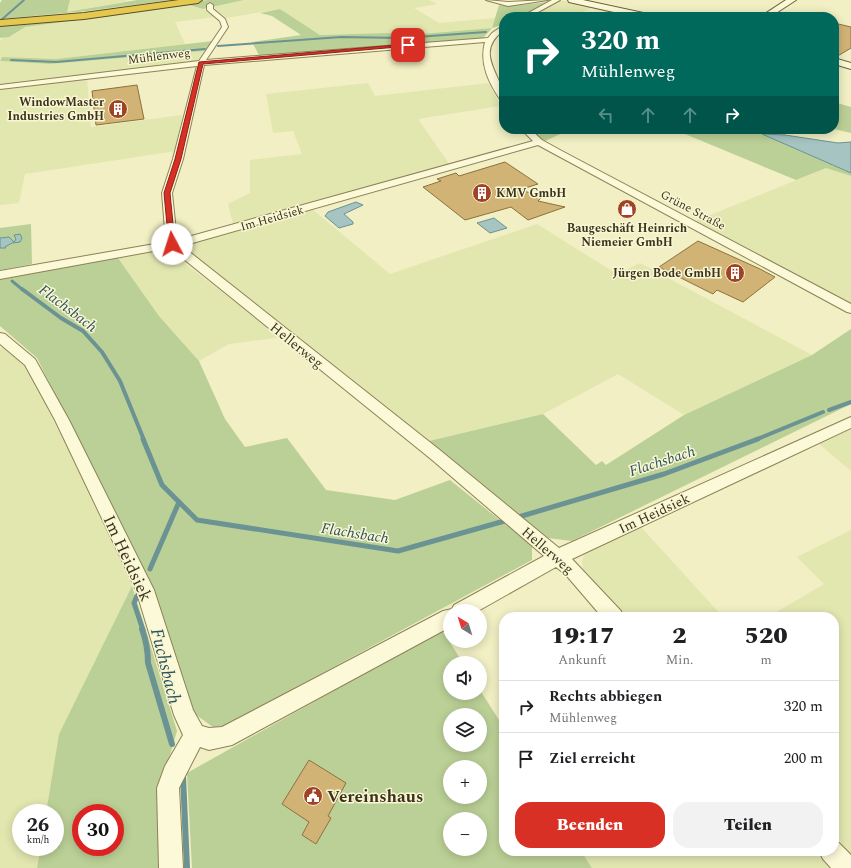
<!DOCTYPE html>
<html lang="de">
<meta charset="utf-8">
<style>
body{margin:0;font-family:Spectral,serif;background:#f2f2f2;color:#202124;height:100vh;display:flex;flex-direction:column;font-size:15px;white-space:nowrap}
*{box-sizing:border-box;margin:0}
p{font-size:13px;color:#757577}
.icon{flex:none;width:22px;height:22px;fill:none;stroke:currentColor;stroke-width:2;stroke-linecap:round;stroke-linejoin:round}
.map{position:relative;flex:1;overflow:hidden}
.side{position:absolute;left:499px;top:612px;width:340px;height:244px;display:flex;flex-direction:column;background:#fff;border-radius:16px;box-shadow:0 2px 10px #0003}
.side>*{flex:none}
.guide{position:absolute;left:499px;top:12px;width:340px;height:122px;border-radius:16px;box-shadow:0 2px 10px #0003;background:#00695c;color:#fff;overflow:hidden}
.needle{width:26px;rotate:322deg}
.buttons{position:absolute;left:443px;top:604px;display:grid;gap:8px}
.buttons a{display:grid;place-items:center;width:44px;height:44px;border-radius:50%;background:#fff;box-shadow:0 2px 10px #0003;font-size:20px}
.speed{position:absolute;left:12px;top:804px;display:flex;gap:8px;font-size:20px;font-weight:700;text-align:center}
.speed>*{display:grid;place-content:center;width:52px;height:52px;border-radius:50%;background:#fff;box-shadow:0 2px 10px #0003;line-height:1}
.speed small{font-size:10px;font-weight:400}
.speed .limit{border:6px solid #d22;background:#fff;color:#111}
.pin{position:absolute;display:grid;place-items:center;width:34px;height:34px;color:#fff;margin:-17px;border-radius:8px;box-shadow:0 2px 6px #0006}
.me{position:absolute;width:44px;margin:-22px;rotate:355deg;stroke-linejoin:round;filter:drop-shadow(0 0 3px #0008)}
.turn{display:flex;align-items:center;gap:14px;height:84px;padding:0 16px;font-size:18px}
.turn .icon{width:52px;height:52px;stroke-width:2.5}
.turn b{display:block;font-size:28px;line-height:34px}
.lanes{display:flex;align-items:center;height:38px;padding:0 16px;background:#0003;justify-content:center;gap:20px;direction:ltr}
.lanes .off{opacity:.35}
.eta{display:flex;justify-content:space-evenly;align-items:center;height:68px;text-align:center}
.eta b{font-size:24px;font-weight:800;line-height:28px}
.button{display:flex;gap:8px;margin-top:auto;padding:8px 16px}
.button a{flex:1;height:46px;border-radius:16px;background:#d93025;color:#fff;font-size:16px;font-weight:800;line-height:46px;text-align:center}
.button a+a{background:#f2f2f2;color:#202124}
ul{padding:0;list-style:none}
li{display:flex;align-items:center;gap:12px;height:52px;padding:0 16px;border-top:1px solid #e0e0e0}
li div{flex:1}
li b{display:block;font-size:15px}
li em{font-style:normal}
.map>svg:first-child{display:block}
</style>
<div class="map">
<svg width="851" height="868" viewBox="0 0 851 868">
<rect width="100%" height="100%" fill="#f1efc3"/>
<g fill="#e2e7b0">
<path d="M 68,0 L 125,0 L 128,1 L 67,12 L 70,1 Z"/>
<path d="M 244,0 L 429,0 L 437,4 L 414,8 L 439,23 L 495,18 L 492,28 L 409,35 L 385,33 L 320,35 L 280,9 L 226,18 L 212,7 Z"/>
<path d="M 558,1 L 566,1 L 593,7 L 579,14 L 595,17 L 559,17 L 536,13 Z"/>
<path d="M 189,5 L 203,9 L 215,17 L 175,22 L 185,44 L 56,59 L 2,57 L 0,59 L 0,40 L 24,27 Z"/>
<path d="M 204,51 L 198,60 L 193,63 L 0,86 L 0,61 L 50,64 Z"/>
<path d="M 87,78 L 91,127 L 182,115 L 176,151 L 25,174 L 19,203 L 0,205 L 0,89 Z"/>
<path d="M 368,83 L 375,96 L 489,83 L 500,106 L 418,119 L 450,165 L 234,227 L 228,204 L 250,193 L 250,160 L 302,154 L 293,131 L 273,133 L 266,94 Z"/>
<path d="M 826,168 L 851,176 L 851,305 L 693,222 Z"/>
<path d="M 312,209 L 390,274 L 537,224 L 617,274 L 640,263 L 812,355 L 684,415 L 618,374 L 543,414 L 429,441 L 185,251 L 190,243 Z"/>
<path d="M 160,251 L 172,254 L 282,337 L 229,344 L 199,361 L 159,316 L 118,258 Z"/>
<path d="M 5,346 L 25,364 L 73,459 L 132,586 L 59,734 L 46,813 L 21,813 L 21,847 L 41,847 L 37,868 L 0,868 L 0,349 Z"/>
<path d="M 851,429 L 851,471 L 818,443 Z"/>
<path d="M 640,526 L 723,617 L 626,617 L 583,571 L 582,562 L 584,554 L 591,549 Z"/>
<path d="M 851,530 L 851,857 L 834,838 L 834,617 L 768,617 L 824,584 L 797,557 Z"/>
<path d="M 581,851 L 819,851 L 835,868 L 592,868 Z"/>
</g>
<g fill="#bbd096" fill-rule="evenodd">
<path d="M 2,0 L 70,0 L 67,12 L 137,0 L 171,0 L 87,11 L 0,19 L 0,3 Z"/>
<path d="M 208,0 L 244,0 L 203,9 L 189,5 L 25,27 L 9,37 L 0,38 L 0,25 Z"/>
<path d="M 549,2 L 518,17 L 504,17 L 504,24 L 492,28 L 483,38 L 260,57 L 252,42 L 301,35 L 272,16 L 260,13 L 280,9 L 320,35 L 385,33 L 409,35 L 492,28 L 499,5 L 510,6 Z"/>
<path d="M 213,41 L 204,51 L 50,64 L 0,61 L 2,57 L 56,59 Z"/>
<path d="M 834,102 L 851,107 L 851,133 L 834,129 Z"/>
<path d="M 529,129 L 571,129 L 543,142 Z"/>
<path d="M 694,129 L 794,129 L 785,135 L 763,134 L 851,173 L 851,176 L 826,168 L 796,180 L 685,134 Z"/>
<path d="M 31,224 L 32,264 L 0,270 L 0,228 Z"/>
<path d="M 118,258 L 159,316 L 199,361 L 225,419 L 245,447 L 287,438 L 326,490 L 395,500 L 450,480 L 532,546 L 532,560 L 217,730 L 188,709 L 152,588 L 37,358 L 0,326 L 0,278 Z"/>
<path d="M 851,329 L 851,404 L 572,541 L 548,538 L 429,441 L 543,414 L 596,465 L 602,461 L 606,465 L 684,415 L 812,355 Z"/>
<path d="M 132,586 L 177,731 L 160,789 L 162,868 L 37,868 L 41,847 L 55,847 L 55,813 L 46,813 L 59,734 ZM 81,813 L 115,813 L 115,847 L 81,847 Z"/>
<path d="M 442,630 L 463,663 L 450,663 L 450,693 L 480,693 L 480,690 L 504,728 L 504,851 L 581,851 L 592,868 L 192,868 L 187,773 ZM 450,715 L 480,715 L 480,745 L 450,745 ZM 450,767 L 480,767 L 480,797 L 450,797 ZM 450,819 L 480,819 L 480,849 L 450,849 Z"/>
</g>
<g fill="#a5c4c2" stroke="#6b9393">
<path d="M 762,134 L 785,135 L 838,143 L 851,142 L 851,173 Z"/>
<path d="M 356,202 L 363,205 L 344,214 L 353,222 L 353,224 L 339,228 L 325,216 L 328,212 Z"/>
<path d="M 494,218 L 507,228 L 490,233 L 477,223 Z"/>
<path d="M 20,234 L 22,238 L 20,242 L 12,243 L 5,247 L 6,248 L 0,248 L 0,238 L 9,237 L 14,242 L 16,239 L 14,235 Z"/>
</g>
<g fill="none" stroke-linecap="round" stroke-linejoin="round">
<g stroke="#6b9393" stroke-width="2">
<path d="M 0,21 L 24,0"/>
<path d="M 218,46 L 341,37 L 403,38 L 486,32"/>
<path d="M 11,60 L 56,62 L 205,49"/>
</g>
<path stroke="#6b9393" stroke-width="3" d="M 12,281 L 23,290"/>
<g stroke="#6b9393" stroke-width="4">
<path d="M 22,289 L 61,318 L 83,331 L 102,352 L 120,381 L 144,440"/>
<path d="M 829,410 L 851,402"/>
<path d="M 755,440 L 823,412"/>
</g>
<g stroke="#6b9393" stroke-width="5">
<path d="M 143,439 L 162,485 L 197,520 L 398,551 L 508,520"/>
<path d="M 515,518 L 664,474 L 758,439"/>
<path d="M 150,569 L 179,502"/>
<path d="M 137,596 L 134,603 L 143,630"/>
</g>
<g stroke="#6b9393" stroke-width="6">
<path d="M 142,629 C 146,640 148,651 148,663 L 172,744"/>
<path d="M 183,776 L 187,868"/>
</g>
</g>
<g fill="#d2b376" stroke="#8d713c">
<path d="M 834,23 L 851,27 L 851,48 L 836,57 L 834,57 Z"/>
<path d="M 137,85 L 144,119 L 96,125 L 92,91 Z"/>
<path d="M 505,162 L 538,184 L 519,190 L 543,196 L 538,201 L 565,207 L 528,220 L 511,207 L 465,220 L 423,187 L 441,181 L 437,179 L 456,173 L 459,176 Z"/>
<path d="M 698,241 L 760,269 L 775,277 L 743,302 L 717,290 L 713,294 L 659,267 Z"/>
<path d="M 309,760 L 346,783 L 328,816 L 331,818 L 316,844 L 302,835 L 309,822 L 282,804 Z"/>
</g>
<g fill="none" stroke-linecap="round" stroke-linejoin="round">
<defs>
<g id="street">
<path d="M 486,0 L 508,2 L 548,0 L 508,6 Z"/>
<path d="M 552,0 L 560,0 L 529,17 L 521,17 Z"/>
<path d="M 210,3 L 213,5 L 213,9 L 225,19 L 228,27 L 206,60 L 488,38 L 492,33 L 504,25 L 504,30 C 472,54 504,75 504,101 L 501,101 C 489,83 479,64 485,42 L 204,65 L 183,159 L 172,193 L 177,240 L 533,141 L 521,129 L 530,129 L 542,140 L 560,150 L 851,304 L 851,313 L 847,312 L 538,145 L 182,246 L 441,451 L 559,548 L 851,417 L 851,428 L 572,559 L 621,611 L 623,617 L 602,617 L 566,575 L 556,567 L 478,611 L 450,611 L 450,627 L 232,745 L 209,750 L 200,747 L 179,788 L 183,868 L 159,868 L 157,788 L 165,766 L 183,735 L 174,715 L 136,590 L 55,420 L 25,365 L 0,344 L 0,333 L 5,334 L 35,359 L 69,420 L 154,590 L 193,710 L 202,726 L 209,728 L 222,727 L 443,611 L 452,609 L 454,605 L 544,556 L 431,459 L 170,248 L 0,279 L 0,271 L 166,242 L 162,193 L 173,159 L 197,66 L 0,89 L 0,85 L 199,61 L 222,27 L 220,21 L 207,10 L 207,5 Z"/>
<path d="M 834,840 L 839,843 L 851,855 L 851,868 L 831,868 L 823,859 L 819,851 L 834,851 Z"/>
</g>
<g id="secondary">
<path d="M 568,0 L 583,0 L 648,14 L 652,17 L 636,17 L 569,2 Z"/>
<path d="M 786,0 L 796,0 L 770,17 L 760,17 Z"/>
<path d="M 834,58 L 851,63 L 851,69 L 834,64 Z"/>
</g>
<path id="highway" d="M 179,0 L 202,0 L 198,3 L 84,19 L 0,26 L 0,20 L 84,13 Z"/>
</defs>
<use href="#street" stroke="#8d8158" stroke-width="2"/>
<use href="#secondary" stroke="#6e623b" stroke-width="2"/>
<use href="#highway" stroke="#5a4d2d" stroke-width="2"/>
<use href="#street" fill="#fbf9d7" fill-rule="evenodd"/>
<use href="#secondary" fill="#fbf9d7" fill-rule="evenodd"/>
<use href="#highway" fill="#e5c94e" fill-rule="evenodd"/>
</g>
<path fill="#d93025" stroke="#8d1f18" d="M 408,44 L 409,46 L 203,64 L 181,159 L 170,193 L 175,244 L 169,246 L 164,193 L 175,159 L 199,62 Z"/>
<defs>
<symbol id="building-disc" viewBox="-11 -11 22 22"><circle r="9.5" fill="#a04224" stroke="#f8f6d3"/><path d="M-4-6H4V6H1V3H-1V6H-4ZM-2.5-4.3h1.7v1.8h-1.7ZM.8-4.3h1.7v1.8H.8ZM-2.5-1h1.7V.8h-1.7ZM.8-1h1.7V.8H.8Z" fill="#fff"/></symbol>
<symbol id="shop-disc" viewBox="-11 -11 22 22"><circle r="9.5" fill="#a04224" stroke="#f8f6d3"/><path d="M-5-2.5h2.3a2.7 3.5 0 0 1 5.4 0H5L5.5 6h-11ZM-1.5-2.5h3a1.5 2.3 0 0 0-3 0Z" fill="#fff"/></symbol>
<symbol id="civic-disc" viewBox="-11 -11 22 22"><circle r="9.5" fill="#a04224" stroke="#f8f6d3"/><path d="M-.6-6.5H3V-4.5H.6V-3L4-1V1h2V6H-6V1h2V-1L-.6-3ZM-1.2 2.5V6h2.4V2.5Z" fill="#fff"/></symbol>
</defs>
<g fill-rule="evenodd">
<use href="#building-disc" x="107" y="98" width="22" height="22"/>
<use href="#building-disc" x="471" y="182" width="22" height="22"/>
<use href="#shop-disc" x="616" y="198" width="22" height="22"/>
<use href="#building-disc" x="724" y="262" width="22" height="22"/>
<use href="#civic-disc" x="302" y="785" width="22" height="22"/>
</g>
<g text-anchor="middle" stroke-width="3" stroke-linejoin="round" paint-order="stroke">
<g font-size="12" fill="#3c331d" stroke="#f8f6d3">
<text transform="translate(159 56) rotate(-7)" y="4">Mühlenweg</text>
<text transform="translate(693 210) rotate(28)" y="4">Grüne Straße</text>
<text transform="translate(272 218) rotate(-16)" y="4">Im Heidsiek</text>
</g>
<g font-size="12" font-weight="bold" fill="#3c331d" stroke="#f8f6d3" text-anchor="end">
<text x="104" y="106">WindowMaster<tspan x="104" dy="14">Industries GmbH</tspan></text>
<text x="496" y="197" text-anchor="start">KMV GmbH</text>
<text x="627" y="232" text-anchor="middle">Baugeschäft Heinrich<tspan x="627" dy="14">Niemeier GmbH</tspan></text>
<text x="721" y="277">Jürgen Bode GmbH</text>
</g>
<g font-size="14" fill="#3c331d" stroke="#f8f6d3">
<text transform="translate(297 345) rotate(39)" y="5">Hellerweg</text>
<text transform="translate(654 513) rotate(-25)" y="5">Im Heidsiek</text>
<text transform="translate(548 550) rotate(41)" y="5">Hellerweg</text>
</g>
<g font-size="15" font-style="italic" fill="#2c535c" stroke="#f8f6d3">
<text transform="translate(68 308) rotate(37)" y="5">Flachsbach</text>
<text transform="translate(662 461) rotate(-18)" y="5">Flachsbach</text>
<text transform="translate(355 533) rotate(9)" y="5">Flachsbach</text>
</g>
<g font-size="17" fill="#3c331d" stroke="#f8f6d3">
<text transform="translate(128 558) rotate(65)" y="6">Im Heidsiek</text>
</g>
<g font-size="17" font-weight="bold" fill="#3c331d" stroke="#f8f6d3" text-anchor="start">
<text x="327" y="802">Vereinshaus</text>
</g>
<g font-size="18" font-style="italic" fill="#2c535c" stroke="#f8f6d3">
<text transform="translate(166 666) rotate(76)" y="6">Fuchsbach</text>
</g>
</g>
</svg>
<div class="buttons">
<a><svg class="needle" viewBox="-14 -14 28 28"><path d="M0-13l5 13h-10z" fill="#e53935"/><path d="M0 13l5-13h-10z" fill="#757577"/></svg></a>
<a><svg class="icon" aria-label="sound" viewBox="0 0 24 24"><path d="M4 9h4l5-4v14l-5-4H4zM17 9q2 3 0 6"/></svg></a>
<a><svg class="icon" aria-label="layers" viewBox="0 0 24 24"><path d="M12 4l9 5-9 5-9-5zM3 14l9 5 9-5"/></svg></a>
<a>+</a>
<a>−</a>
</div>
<div class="speed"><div>26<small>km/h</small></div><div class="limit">30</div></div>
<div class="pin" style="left:408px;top:45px;background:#d93025"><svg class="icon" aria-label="arrive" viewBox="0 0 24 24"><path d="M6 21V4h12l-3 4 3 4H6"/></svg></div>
<svg class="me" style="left:172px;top:244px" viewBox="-20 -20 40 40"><circle r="19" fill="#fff"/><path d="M0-13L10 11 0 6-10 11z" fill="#d93025"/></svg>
<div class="guide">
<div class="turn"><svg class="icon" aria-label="right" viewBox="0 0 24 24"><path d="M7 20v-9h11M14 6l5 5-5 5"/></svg><div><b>320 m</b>Mühlenweg</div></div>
<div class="lanes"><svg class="icon off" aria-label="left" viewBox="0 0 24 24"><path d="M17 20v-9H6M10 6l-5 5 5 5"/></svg><svg class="icon off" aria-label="ahead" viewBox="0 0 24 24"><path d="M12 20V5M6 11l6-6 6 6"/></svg><svg class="icon off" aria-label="ahead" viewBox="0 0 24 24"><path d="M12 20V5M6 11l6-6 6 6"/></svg><svg class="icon" aria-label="right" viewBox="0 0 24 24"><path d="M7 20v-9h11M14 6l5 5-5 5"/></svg></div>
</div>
<section class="side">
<div class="eta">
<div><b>19:17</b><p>Ankunft</p></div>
<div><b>2</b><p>Min.</p></div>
<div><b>520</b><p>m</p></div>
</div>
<ul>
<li><svg class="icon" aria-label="right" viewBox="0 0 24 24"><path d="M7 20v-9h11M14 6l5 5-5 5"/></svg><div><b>Rechts abbiegen</b><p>Mühlenweg</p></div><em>320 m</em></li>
<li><svg class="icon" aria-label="arrive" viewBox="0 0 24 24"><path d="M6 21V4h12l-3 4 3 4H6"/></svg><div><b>Ziel erreicht</b></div><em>200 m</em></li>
</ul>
<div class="button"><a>Beenden</a><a>Teilen</a></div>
</section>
</div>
